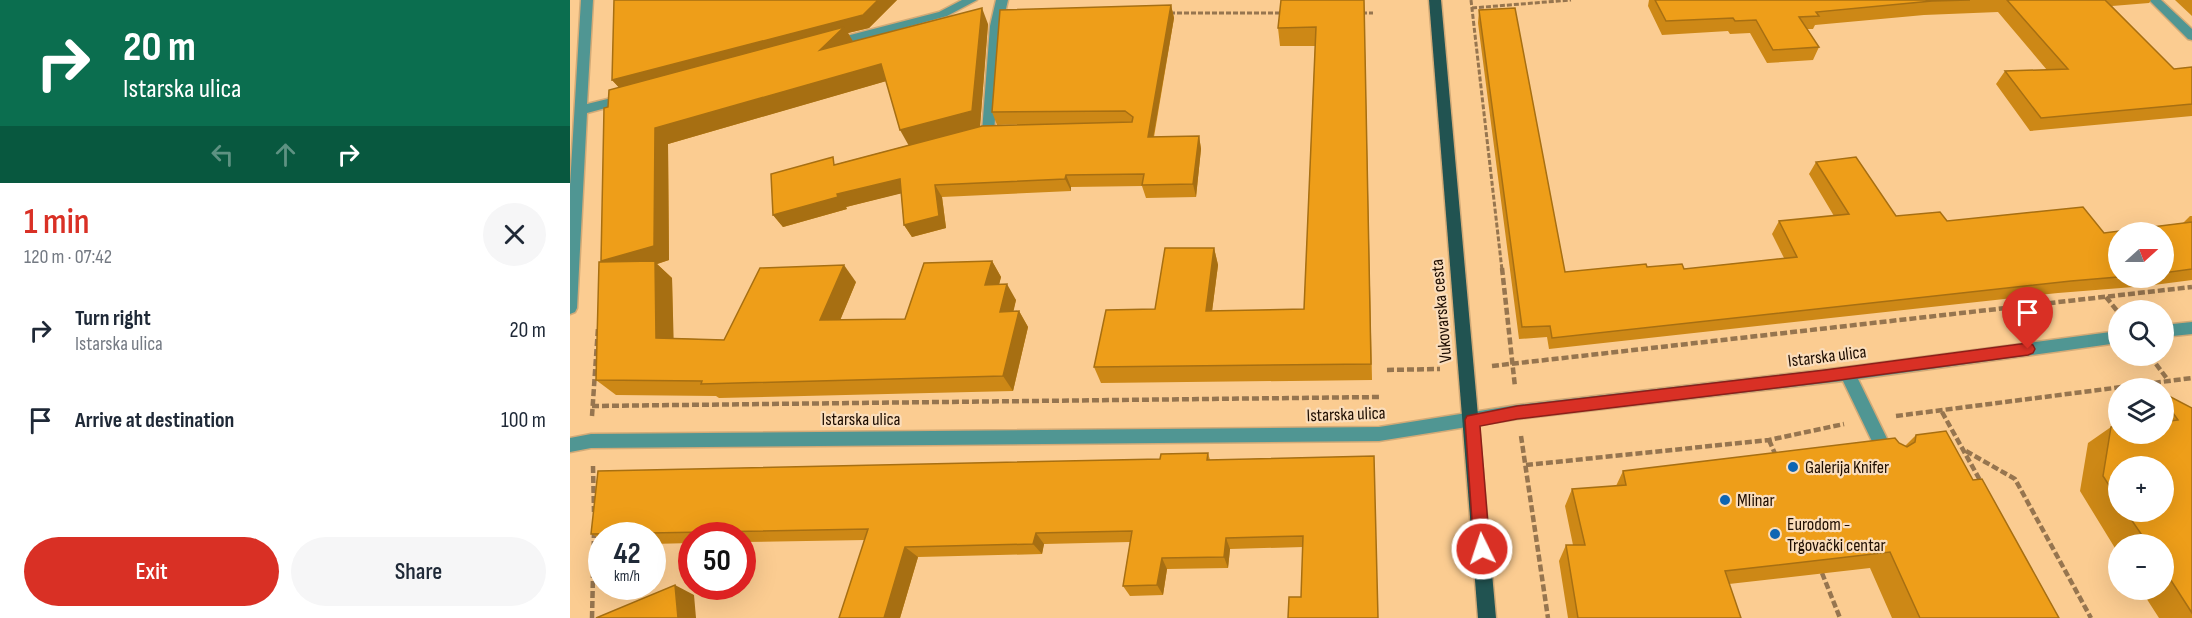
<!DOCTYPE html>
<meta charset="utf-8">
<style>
body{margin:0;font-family:"Sofia Sans Condensed",sans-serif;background:#f6f6f7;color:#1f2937;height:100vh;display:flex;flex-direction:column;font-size:22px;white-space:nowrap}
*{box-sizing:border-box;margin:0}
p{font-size:20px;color:#747a83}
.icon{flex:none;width:33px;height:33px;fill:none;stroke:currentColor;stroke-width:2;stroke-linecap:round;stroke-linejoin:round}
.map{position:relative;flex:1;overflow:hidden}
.side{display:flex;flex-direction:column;background:#fff;width:570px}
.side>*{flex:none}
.top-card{background:#0b6e4f;color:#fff;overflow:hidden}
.needle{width:39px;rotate:69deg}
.fabs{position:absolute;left:1538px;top:222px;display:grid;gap:12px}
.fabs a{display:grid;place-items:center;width:66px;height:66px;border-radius:50%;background:#fff;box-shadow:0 6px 24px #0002;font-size:30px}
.speed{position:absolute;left:18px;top:522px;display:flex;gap:12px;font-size:30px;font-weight:700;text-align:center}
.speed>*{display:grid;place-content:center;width:78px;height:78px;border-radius:50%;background:#fff;box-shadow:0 6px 24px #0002;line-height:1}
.speed small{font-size:15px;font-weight:400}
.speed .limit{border:9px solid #d22;background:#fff;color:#111}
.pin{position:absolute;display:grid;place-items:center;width:51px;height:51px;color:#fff;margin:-62px -26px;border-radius:50% 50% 50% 0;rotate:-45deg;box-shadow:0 0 6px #0007}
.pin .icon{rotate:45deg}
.me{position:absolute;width:66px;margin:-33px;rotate:356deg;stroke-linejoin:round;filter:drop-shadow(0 0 4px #0008)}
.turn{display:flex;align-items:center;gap:21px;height:126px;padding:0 24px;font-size:27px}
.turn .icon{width:78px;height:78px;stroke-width:2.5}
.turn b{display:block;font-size:42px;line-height:51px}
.lanes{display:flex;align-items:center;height:57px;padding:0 24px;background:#0003;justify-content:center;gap:30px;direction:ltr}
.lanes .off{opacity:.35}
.round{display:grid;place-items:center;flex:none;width:63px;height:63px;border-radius:32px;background:#f6f6f7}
.head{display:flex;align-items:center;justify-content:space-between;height:102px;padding:0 24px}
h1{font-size:36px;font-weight:600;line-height:45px;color:#d93025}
.primary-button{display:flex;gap:12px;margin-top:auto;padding:12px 24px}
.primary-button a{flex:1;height:69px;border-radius:36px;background:#d93025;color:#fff;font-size:24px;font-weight:600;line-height:69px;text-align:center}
.primary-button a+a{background:#f6f6f7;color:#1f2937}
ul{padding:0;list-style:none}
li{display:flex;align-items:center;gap:18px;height:90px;padding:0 24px}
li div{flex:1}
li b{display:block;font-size:22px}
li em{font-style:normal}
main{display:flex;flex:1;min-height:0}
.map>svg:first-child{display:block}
</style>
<main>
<section class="side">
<div class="top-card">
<div class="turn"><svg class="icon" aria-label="right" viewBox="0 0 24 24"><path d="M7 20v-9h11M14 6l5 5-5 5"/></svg><div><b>20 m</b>Istarska ulica</div></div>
<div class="lanes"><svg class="icon off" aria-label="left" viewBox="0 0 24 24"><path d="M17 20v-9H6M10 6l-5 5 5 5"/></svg><svg class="icon off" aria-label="ahead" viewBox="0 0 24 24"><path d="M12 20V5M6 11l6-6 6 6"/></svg><svg class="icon" aria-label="right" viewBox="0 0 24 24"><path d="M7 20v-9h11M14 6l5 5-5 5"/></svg></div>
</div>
<div class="head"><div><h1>1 min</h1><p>120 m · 07:42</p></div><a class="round"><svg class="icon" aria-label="close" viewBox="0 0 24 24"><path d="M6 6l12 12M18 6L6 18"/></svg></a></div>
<ul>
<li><svg class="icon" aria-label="right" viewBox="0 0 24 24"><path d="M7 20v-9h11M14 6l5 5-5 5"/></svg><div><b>Turn right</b><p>Istarska ulica</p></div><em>20 m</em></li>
<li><svg class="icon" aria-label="arrive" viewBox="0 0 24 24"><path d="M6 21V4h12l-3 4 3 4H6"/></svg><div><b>Arrive at destination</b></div><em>100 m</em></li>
</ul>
<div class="primary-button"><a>Exit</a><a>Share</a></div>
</section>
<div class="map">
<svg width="1622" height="618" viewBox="0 0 1622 618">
<rect width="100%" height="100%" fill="#fbcc91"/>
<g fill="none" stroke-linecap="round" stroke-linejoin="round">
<defs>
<g id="minor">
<path d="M 11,0 L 23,0 L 17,104 L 58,94 L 64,98 L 62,101 L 17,113 L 7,308 L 5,312 L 0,314 L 0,186 Z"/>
<path d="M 392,0 L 407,0 L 377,16 L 261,48 L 255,44 L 257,41 L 369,12 Z"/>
<path d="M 426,0 L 438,0 L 432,26 L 424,132 L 418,136 L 412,132 L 420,26 Z"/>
<path d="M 1579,0 L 1591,0 L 1622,29 L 1622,40 L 1618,39 Z"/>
<path d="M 1622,322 L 1622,334 L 1593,337 L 1593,325 Z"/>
<path d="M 1548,331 L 1548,343 L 1288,379 L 1325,455 L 1323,460 L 1317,463 L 1311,460 L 1273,381 L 947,419 L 809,441 L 21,448 L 0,452 L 0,438 L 21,434 L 809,427 L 947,405 L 1277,367 Z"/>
</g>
<path id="major" d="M 859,0 L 871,0 L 926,618 L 908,618 Z"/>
</defs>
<use href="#minor" stroke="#d3aa77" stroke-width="3"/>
<use href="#major" stroke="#d3aa77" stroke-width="3"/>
<g stroke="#96754f" stroke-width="3" stroke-dasharray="5 2" stroke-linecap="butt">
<path d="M 901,0 L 932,270"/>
<path d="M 902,8 L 1001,0"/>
<path d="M 600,13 L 712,13"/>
<path d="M 792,13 L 803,13"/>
</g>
<g stroke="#96754f" stroke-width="4.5" stroke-dasharray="7 3" stroke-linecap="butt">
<path d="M 932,268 L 945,387"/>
<path d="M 1536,297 L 1548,312"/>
<path d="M 1580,356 L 1598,380"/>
<path d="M 922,366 L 1622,287"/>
<path d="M 817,370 L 870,369"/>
<path d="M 22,406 L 811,397"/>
<path d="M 1372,412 L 1411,482"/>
<path d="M 22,416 L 28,328"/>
<path d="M 1326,416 L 1622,378"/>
<path d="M 951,436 L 978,618"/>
<path d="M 1199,440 L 1206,456"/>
<path d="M 1396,451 L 1445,479 L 1521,618"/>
<path d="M 956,465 L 1199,440 L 1274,424"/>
<path d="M 23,466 L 24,512"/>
<path d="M 1252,573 L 1270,618"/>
<path d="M 22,618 L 24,532"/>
</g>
<use href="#minor" fill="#509693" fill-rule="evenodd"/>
<use href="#major" fill="#215351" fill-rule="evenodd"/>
</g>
<g fill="#cd8816" fill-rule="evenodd">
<path d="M 44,0 L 327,0 L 299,28 L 278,33 L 283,42 L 418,24 L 410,126 L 460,124 L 427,125 L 422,112 L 601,5 L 604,18 L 584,137 L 629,136 L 631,149 L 626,197 L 576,198 L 572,186 L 501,187 L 501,191 L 372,197 L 376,228 L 342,237 L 334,225 L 331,193 L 276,207 L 277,209 L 213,227 L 203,215 L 267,164 L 339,145 L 316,81 L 98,144 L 99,260 L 87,264 L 102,278 L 103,338 L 154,340 L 286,282 L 270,320 L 335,319 L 422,261 L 431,277 L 429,284 L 446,300 L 443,311 L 449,311 L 458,327 L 443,391 L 149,398 L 146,396 L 46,395 L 26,380 L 32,262 L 31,261 L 38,107 L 49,87 L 42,80 Z"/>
<path d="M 794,0 L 802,380 L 531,383 L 524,367 L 585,309 L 644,248 L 648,265 L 642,311 L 734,309 L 745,46 L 710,46 L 708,28 Z"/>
<path d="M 1079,0 L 1581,0 L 1579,3 L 1542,6 L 1604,69 L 1622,67 L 1622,116 L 1460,131 L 1426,84 L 1435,71 L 1477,70 L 1428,12 L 1354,15 L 1245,25 L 1243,29 L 1237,29 L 1249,47 L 1243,60 L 1197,63 L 1180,33 L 1160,34 L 1158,31 L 1092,35 L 1078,6 Z"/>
<path d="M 1605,0 L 1622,0 L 1622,16 Z"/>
<path d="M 909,10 L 995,272 L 1077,267 L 1114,269 L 1214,258 L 1202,234 L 1209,221 L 1264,216 L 1239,174 L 1246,162 L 1326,216 L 1377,221 L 1534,233 L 1613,223 L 1620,216 L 1622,216 L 1622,280 L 1576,286 L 1488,293 L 979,349 L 977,337 L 949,339 L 908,23 ZM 1548,232 L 1593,232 L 1593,278 L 1548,278 Z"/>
<path d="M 1593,393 L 1622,408 L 1622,618 L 1589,618 L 1571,590 L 1593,590 L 1593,544 L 1548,544 L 1548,553 L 1510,491 L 1518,443 L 1541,427 L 1593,434 ZM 1548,466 L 1593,512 L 1548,512 Z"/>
<path d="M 1346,435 L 1403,480 L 1489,618 L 1322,618 L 1300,568 L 1159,584 L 1171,618 L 998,618 L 989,561 L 996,545 L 1003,545 L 995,506 L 1002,489 L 1046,486 L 1053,471 L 1329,443 L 1335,446 Z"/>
<path d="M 638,453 L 640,460 L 804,456 L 731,597 L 733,547 L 660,549 L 658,568 L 597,569 L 593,595 L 560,596 L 553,586 L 560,542 L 474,544 L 472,554 L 348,557 L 330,618 L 269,618 L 295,540 L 172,542 L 172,536 L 122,536 L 122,543 L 82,544 L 82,536 L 32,536 L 32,539 L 21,534 Z"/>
</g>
<g fill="#a76f12">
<path d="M 308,0 L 327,0 L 299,28 L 278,33 L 284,43 L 53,92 L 42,80 Z"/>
<path d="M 601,5 L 604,18 L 581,150 L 578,137 Z"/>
<path d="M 412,8 L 418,24 L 410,127 L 339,146 L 330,130 Z"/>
<path d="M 311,64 L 320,80 L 98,144 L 99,260 L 87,264 L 102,278 L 104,353 L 86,338 L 48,276 L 31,261 L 85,128 Z"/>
<path d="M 629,136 L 631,149 L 626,197 L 623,184 Z"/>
<path d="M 496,175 L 501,187 L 501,191 L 495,179 Z"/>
<path d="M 330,179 L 337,192 L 276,207 L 277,209 L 213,227 L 203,215 L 267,194 Z"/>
<path d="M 365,185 L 372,197 L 376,228 L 342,237 L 334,225 Z"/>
<path d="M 644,248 L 648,265 L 640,327 L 636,311 Z"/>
<path d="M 422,261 L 431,277 L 425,301 L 415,285 Z"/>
<path d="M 274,265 L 286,282 L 264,335 L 250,320 Z"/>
<path d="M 437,284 L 446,300 L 440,327 L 430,312 Z"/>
<path d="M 449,311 L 458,327 L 443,391 L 433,376 Z"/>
<path d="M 466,533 L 474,544 L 472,554 L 463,544 Z"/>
<path d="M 656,538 L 660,549 L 658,568 L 654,557 Z"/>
<path d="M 335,547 L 348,557 L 330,618 L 314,618 Z"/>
<path d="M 592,558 L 597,569 L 593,595 L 587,585 Z"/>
<path d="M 105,585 L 124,595 L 126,618 L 108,618 Z"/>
</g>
<g fill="#ee9e19" stroke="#a76f12" stroke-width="1.5">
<path d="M 44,0 L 308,0 L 293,15 L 42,80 Z"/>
<path d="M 711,0 L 794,0 L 801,364 L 524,367 L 536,310 L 585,309 L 595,248 L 644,248 L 636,311 L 734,309 L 746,27 L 708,28 Z"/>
<path d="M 1085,0 L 1400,0 L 1362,1 L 1246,12 L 1249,16 L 1229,17 L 1249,47 L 1203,50 L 1186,20 L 1165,21 L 1163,18 L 1096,21 Z"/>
<path d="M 1437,0 L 1535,0 L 1604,69 L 1622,67 L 1622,104 L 1471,118 L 1435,71 L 1498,69 Z"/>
<path d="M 601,5 L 578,137 L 629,136 L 623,184 L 572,185 L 574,174 L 496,175 L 495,179 L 365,185 L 369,216 L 334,225 L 330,179 L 267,194 L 268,197 L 203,215 L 201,174 L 263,157 L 264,165 L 412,126 L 562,122 L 563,117 L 555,111 L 422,112 L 430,10 Z"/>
<path d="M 412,8 L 402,111 L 330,130 L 311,64 L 85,128 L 84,246 L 31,261 L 34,108 L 38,107 L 39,90 L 274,27 L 250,50 Z"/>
<path d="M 945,8 L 995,272 L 1076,264 L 1077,267 L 1112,264 L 1114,269 L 1227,257 L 1209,221 L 1279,214 L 1246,162 L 1286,157 L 1326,216 L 1370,212 L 1377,221 L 1513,207 L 1534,233 L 1622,222 L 1622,269 L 1593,273 L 1593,232 L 1548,232 L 1548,277 L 1501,281 L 982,338 L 980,326 L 952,327 L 909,10 Z"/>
<path d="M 85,261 L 86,338 L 154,340 L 190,268 L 274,265 L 250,320 L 335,319 L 354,263 L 422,261 L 415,285 L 437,284 L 430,312 L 449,311 L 433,376 L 131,384 L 132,381 L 26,380 L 29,262 Z"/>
<path d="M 1593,393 L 1622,408 L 1622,613 L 1593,568 L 1593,544 L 1578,544 L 1556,512 L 1593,512 L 1593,466 L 1548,466 L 1548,499 L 1533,476 L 1541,427 L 1548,426 L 1548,434 L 1593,434 L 1593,422 L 1608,420 L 1593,399 Z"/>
<path d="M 1376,431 L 1403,480 L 1412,479 L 1489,618 L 1350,618 L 1320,552 L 1155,571 L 1171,618 L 1008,618 L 996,545 L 1015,545 L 1002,489 L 1056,485 L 1053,471 L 1325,438 L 1329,443 L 1337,447 L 1345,442 L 1346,435 Z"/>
<path d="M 638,453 L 637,460 L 804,456 L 808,618 L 718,618 L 719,597 L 731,597 L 733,536 L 656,538 L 654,557 L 592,558 L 587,585 L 553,586 L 562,531 L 466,533 L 463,544 L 335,547 L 314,618 L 269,618 L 298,529 L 21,534 L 28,471 L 590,459 L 591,454 Z"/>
<path d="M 105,585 L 108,618 L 26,618 Z"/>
</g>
<path fill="#d93025" stroke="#8d1f18" stroke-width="1.5" d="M 1458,343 L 1463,345 L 1465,349 L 1463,353 L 1458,355 L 1255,382 L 947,419 L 910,426 L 920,549 L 917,554 L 912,557 L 906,554 L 904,549 L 895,420 L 897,416 L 947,406 L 1255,370 Z"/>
<g fill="#0e65b3" stroke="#faddbb" stroke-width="2">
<circle cx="1223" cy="467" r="6"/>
<circle cx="1155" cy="500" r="6"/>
<circle cx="1205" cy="534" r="6"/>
</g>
<g text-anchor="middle" stroke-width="4.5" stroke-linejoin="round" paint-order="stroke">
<g font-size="18" fill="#1e0d00" stroke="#faddbb">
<text transform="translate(871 311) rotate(-95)" y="6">Vukovarska cesta</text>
<text transform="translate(1257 356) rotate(-7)" y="6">Istarska ulica</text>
<text transform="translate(776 414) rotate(-2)" y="6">Istarska ulica</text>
<text x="291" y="425">Istarska ulica</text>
</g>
<g font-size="18" fill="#1e0d00" stroke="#faddbb" text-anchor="start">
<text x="1235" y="473">Galerija Knifer</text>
<text x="1167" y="506">Mlinar</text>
<text x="1217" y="530">Eurodom -<tspan x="1217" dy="21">Trgovački centar</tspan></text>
</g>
</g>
</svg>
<div class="fabs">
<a><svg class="needle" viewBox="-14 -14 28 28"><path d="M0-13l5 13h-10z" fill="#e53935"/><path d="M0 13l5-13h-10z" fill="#747a83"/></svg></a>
<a><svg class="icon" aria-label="search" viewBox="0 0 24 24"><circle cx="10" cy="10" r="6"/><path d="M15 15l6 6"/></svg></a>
<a><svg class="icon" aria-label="layers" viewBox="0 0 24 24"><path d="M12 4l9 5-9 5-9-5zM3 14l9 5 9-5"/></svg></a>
<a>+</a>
<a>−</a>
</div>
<div class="speed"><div>42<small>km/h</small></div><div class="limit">50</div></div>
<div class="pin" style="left:1458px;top:349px;background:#d93025"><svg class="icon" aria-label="arrive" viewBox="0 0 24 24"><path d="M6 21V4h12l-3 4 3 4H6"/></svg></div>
<svg class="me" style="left:912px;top:549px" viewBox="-20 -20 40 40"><circle r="17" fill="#d93025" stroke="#fff" stroke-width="3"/><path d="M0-11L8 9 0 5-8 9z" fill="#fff"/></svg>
</div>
</main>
